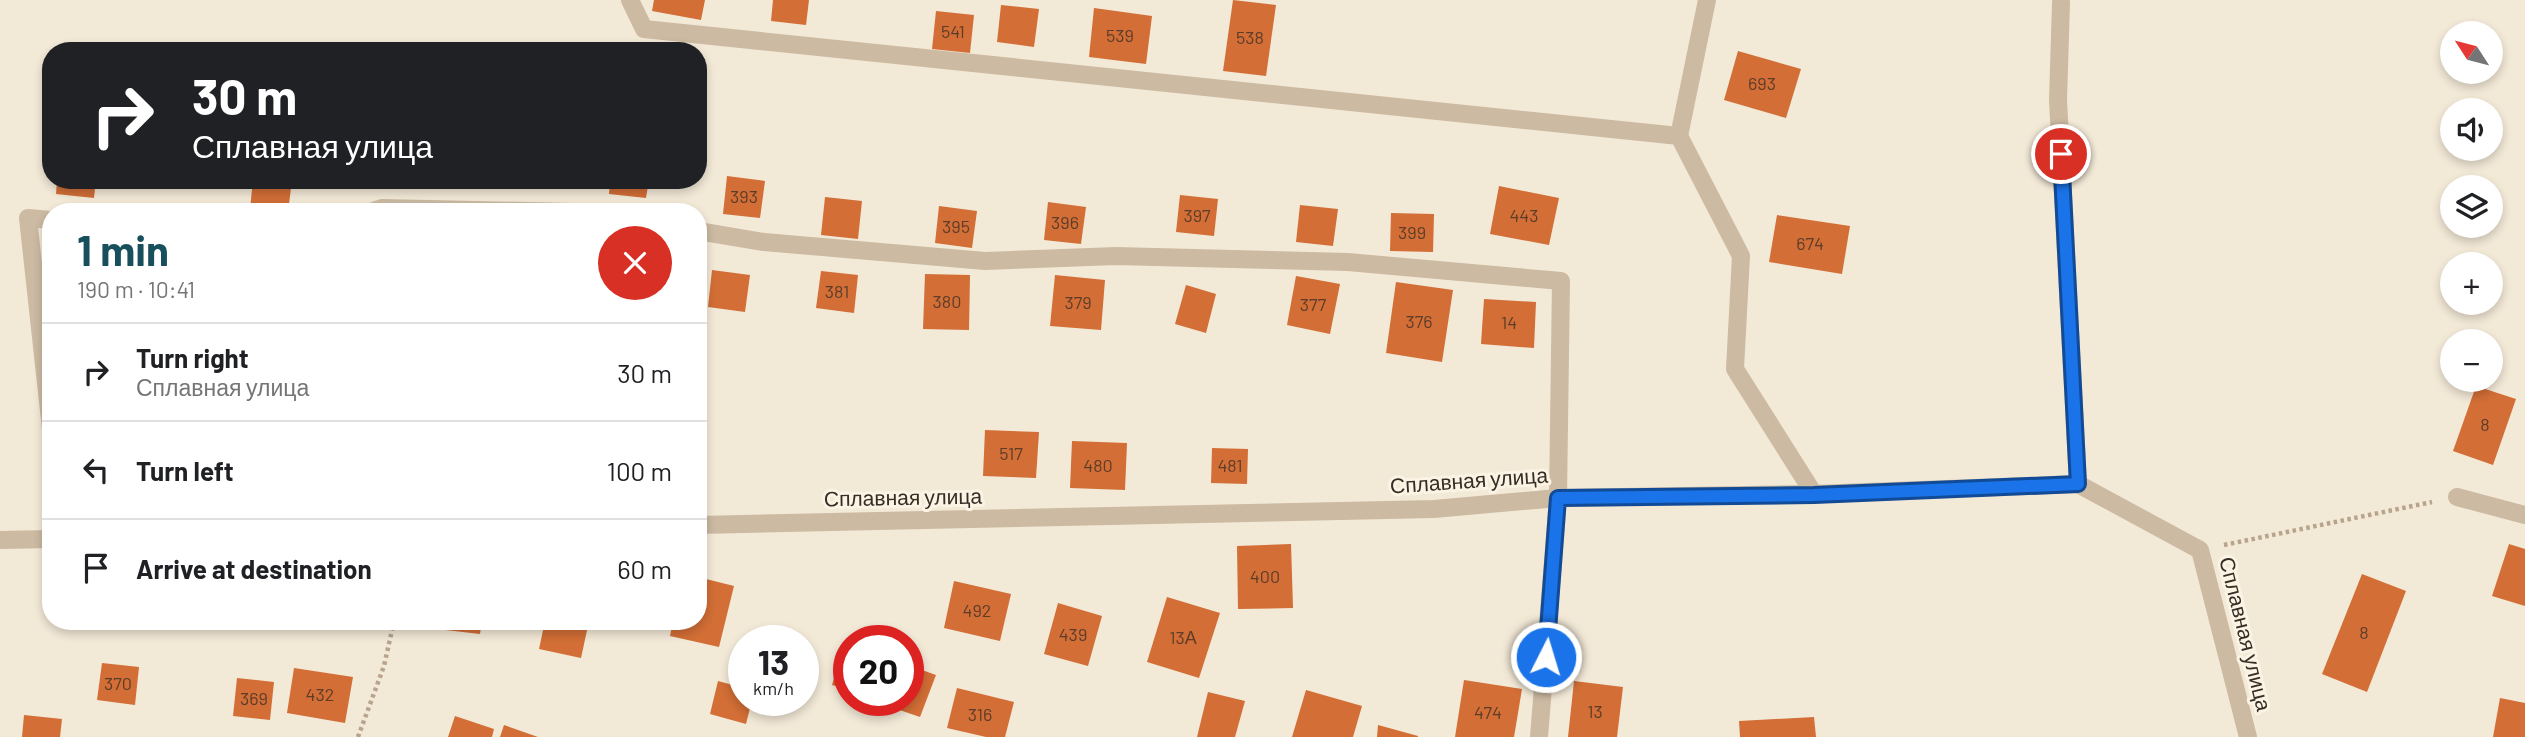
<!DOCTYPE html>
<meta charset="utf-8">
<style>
body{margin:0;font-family:Barlow,sans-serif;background:#f2f2f2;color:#202124;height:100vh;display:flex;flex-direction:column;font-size:26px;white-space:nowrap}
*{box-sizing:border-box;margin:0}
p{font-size:23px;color:#757577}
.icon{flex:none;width:38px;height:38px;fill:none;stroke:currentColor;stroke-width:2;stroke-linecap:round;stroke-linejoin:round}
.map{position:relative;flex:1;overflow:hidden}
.side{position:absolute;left:42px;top:203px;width:665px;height:427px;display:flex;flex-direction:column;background:#fff;border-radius:28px;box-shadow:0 4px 10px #0003}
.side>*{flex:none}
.hud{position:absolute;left:42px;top:42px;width:665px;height:147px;border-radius:28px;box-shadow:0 4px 10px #0003;background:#202124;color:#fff;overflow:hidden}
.needle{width:46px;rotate:306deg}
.buttons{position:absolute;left:2440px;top:21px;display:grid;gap:14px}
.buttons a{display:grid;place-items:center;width:63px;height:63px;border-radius:50%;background:#fff;box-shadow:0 4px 10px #0003;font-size:35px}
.speed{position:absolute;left:728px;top:625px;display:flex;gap:14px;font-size:35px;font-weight:700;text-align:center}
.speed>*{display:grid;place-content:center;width:91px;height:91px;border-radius:50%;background:#fff;box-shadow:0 4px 10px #0003;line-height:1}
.speed small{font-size:18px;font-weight:400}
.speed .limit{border:10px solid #d22;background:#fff;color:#111}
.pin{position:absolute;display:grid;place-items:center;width:60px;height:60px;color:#fff;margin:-30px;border:4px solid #fff;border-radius:50%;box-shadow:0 2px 7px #0007}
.me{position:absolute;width:77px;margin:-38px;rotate:5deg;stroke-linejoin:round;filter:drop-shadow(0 0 5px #0008)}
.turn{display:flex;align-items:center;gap:24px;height:147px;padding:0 35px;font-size:32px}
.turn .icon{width:91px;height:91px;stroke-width:2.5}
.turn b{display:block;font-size:49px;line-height:60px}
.round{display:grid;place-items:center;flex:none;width:74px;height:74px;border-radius:37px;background:#f2f2f2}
.headline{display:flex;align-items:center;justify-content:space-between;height:119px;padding:0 35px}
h1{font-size:42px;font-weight:700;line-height:52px;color:#174f5c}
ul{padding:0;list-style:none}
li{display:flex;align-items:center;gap:21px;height:98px;padding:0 35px;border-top:2px solid #e0e0e0}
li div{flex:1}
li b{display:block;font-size:26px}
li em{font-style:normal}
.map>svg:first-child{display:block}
</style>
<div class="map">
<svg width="2525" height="737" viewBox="0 0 2525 737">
<rect width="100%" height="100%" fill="#f3e9d7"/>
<g fill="#d26e36">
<path d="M 654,0 L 705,0 L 701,20 L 652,11 Z"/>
<path d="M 773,0 L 809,0 L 806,25 L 771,21 Z"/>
<path d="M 1233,0 L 1276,5 L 1266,76 L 1223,71 Z"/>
<path d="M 1001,5 L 1039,9 L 1034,47 L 997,42 Z"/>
<path d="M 1094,8 L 1152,16 L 1146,64 L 1089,57 Z"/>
<path d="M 936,11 L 974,15 L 970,53 L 932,49 Z"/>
<path d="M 1738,51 L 1801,69 L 1786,118 L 1724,100 Z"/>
<path d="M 727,176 L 765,181 L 760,218 L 723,214 Z"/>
<path d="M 57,180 L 96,180 L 94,198 L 56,194 Z"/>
<path d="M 253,180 L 292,180 L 288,212 L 250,209 Z"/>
<path d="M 501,180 L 539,180 L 538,187 L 501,183 Z"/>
<path d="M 610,180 L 649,180 L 646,198 L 609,194 Z"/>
<path d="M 1499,186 L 1559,198 L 1549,245 L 1490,234 Z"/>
<path d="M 1180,195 L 1218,199 L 1214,236 L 1176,232 Z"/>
<path d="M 825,197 L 862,201 L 858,239 L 821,235 Z"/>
<path d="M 1048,202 L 1086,207 L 1081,244 L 1044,240 Z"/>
<path d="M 1300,205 L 1338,209 L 1333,246 L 1296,242 Z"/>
<path d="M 939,206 L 977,211 L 972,248 L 935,243 Z"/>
<path d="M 1391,213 L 1434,214 L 1433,252 L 1390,251 Z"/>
<path d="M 1777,215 L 1850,226 L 1842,274 L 1769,262 Z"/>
<path d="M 712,270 L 750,275 L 745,312 L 708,307 Z"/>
<path d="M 821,271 L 858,275 L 854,313 L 816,308 Z"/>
<path d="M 925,274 L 970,275 L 969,330 L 923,329 Z"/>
<path d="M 1055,275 L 1105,280 L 1101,330 L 1050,326 Z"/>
<path d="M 1296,276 L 1340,284 L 1330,334 L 1287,325 Z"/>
<path d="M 1396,282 L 1453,290 L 1442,362 L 1386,353 Z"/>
<path d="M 1186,285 L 1216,294 L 1206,333 L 1175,324 Z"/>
<path d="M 1484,299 L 1536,302 L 1534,348 L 1481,344 Z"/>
<path d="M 2476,386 L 2516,399 L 2493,465 L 2453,451 Z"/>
<path d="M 985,430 L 1039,432 L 1036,478 L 983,476 Z"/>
<path d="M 1072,441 L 1127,443 L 1125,490 L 1070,488 Z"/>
<path d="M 1212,448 L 1248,449 L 1247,484 L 1211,483 Z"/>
<path d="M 1291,544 L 1293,608 L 1238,609 L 1237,546 Z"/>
<path d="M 2509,544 L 2525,549 L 2525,606 L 2492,596 Z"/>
<path d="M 2362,574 L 2406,591 L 2367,692 L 2322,674 Z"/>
<path d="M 698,577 L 734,586 L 719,647 L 670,636 L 673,621 L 698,621 Z"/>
<path d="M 954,581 L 1011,594 L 1000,641 L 944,628 Z"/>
<path d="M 1167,597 L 1220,613 L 1199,678 L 1147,662 Z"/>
<path d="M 1058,603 L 1102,616 L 1088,666 L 1044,654 Z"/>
<path d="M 429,621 L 482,621 L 480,634 L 428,628 Z"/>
<path d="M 545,621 L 589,621 L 581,658 L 539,649 Z"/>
<path d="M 844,645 L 849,646 L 849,690 L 832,685 Z"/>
<path d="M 102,663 L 139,667 L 135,705 L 97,700 Z"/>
<path d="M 908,665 L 936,675 L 920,717 L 882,704 L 884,700 L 908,700 Z"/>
<path d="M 294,668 L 353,677 L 345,723 L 287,713 Z"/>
<path d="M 237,678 L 274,682 L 270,720 L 233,716 Z"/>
<path d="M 1464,680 L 1522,689 L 1514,737 L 1455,737 Z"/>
<path d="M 718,681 L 744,688 L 744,700 L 752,700 L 746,724 L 710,714 Z"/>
<path d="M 1574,681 L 1623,687 L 1617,737 L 1568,737 Z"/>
<path d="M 957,688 L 1014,702 L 1005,737 L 986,737 L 947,728 Z"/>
<path d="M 1306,690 L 1362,706 L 1353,737 L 1292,737 Z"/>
<path d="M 1208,692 L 1245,701 L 1235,737 L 1197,737 Z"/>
<path d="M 2500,698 L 2525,703 L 2525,737 L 2493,737 Z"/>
<path d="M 24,715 L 62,719 L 60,737 L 22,737 Z"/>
<path d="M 455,716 L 494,729 L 492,737 L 448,737 Z"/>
<path d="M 1814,717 L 1816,737 L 1740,737 L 1739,721 Z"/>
<path d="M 504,725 L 538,737 L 500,737 Z"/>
<path d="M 1378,725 L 1418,736 L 1418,737 L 1377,737 Z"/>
</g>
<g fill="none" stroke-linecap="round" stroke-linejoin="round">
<g stroke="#b8a48c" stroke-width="4.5" stroke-dasharray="3.5 3.5" stroke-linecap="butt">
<path d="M 2224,545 L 2432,502"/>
<path d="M 358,737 L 384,666 L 394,621"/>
</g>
<g stroke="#ccbaa2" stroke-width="18">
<path d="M 630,0 L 644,29 L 1679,136 L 1741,256 L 1735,369 L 1814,494"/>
<path d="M 2061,3 L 2058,100 L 2078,484"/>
<path d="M 1679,136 L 1707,0"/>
<path d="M 370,212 L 382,208 L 575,212"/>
<path d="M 51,220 L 28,218 L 51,429"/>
<path d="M 698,231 L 764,242 L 985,261 L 1116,256 L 1348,262 L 1561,281 L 1558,498 L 1539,737"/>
<path d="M 2457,497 L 2525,515"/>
<path d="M 698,525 L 1434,509 L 1558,498 L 1814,494 L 2078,484 L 2200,550 L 2248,737"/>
<path d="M 0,540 L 51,539"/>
</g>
</g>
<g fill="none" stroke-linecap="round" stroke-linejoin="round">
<defs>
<path id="route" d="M 1546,657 L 1558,498 L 1814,495 L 2078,484 L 2061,154"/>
</defs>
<use href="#route" stroke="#114b97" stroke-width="18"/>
<use href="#route" stroke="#1a73e8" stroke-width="12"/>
</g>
<g text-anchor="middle" stroke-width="6" stroke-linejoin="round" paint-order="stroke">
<g font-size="18" fill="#5d3d29">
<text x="953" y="38">541</text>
<text x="1120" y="42">539</text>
<text x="1250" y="44">538</text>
<text x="1762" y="90">693</text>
<text x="744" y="203">393</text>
<text x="1197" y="222">397</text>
<text x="1524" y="222">443</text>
<text x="1065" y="229">396</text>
<text x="956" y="233">395</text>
<text x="1412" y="239">399</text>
<text x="1810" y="250">674</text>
<text x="837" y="298">381</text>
<text x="947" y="308">380</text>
<text x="1078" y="309">379</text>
<text x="1313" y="311">377</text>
<text x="1419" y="328">376</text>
<text x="1509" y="329">14</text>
<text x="2485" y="431">8</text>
<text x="1011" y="460">517</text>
<text x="1098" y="472">480</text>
<text x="1230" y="472">481</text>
<text x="1265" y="583">400</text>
<text x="977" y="617">492</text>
<text x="2364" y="639">8</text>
<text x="1073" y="641">439</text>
<text x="1183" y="644">13А</text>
<text x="118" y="690">370</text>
<text x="320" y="701">432</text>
<text x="254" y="705">369</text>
<text x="1595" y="718">13</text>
<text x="1488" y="719">474</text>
<text x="980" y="721">316</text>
</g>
<g font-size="21" fill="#362d25" stroke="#fbf3e4">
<text transform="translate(1469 481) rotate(-4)" y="7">Сплавная улица</text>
<text transform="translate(903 498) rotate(-1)" y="7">Сплавная улица</text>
<text transform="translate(2245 634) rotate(76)" y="7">Сплавная улица</text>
</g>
</g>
</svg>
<div class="buttons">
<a><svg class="needle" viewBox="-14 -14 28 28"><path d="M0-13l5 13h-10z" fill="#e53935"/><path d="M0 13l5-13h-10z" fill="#757577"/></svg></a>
<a><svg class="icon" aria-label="sound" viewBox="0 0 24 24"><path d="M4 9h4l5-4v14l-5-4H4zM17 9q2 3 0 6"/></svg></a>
<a><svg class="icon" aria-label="layers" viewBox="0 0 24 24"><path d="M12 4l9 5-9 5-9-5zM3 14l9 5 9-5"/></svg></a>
<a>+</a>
<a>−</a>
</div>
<div class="speed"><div>13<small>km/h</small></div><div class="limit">20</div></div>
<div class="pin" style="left:2061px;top:154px;background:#d93025"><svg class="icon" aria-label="arrive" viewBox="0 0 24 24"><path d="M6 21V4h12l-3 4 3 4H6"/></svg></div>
<svg class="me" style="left:1546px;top:657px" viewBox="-20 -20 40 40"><circle r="17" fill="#1a73e8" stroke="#fff" stroke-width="3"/><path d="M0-11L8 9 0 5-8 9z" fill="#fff"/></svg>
<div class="hud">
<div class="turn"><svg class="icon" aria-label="right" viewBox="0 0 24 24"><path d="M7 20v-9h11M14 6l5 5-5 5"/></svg><div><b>30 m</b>Сплавная улица</div></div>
</div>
<section class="side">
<div class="headline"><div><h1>1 min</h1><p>190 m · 10:41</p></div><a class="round" style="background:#d93025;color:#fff"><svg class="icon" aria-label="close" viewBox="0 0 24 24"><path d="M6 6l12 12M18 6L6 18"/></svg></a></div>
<ul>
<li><svg class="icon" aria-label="right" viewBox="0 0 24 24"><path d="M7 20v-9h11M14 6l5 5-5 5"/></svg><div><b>Turn right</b><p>Сплавная улица</p></div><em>30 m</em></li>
<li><svg class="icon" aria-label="left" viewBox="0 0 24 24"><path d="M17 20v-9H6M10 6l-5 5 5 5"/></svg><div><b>Turn left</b></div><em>100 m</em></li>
<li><svg class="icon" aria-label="arrive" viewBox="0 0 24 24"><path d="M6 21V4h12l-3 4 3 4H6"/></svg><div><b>Arrive at destination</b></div><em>60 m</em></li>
</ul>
</section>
</div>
